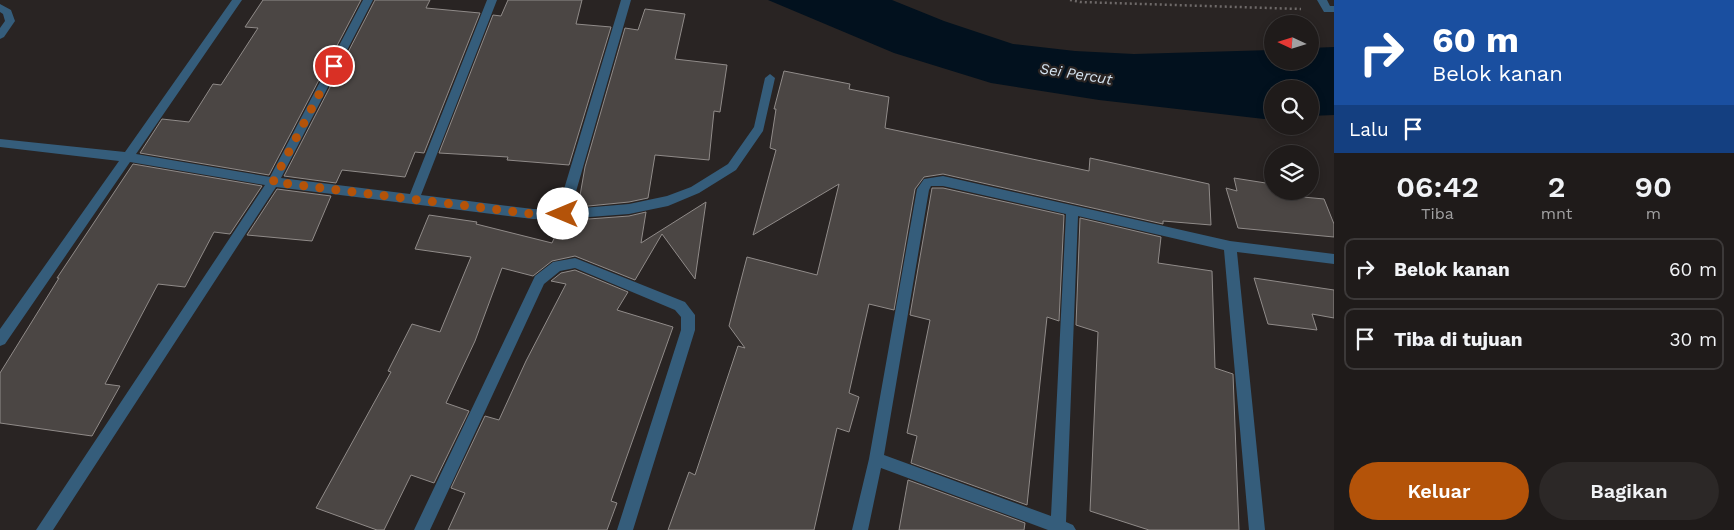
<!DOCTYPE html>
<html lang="id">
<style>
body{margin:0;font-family:"Work Sans",sans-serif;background:#2c2827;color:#f1f3f6;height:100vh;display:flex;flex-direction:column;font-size:19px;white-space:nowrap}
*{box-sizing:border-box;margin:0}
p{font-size:16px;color:#a1a1a2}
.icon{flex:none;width:28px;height:28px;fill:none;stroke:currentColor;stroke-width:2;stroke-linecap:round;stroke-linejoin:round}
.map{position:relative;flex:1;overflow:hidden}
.side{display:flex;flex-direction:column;background:#1f1b1a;width:400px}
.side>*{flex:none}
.guide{background:#1a4fa0;color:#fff;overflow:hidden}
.needle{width:32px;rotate:274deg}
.controls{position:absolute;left:1264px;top:15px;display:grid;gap:10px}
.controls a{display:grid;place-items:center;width:55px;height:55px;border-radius:50%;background:#1f1b1a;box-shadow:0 2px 8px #0003,0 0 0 1px #3c3939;font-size:25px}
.pin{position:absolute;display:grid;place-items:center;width:42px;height:42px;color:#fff;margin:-21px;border:2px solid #fff;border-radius:50%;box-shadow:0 1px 5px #0007}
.me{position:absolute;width:55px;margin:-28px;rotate:270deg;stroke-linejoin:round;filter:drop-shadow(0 0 4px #0008)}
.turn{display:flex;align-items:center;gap:18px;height:105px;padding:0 15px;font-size:22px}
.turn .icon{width:65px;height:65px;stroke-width:2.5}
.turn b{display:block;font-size:35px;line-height:42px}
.then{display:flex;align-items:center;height:48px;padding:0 15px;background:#0003;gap:10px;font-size:19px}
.eta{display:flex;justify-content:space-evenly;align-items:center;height:85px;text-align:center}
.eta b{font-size:30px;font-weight:600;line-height:35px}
.primary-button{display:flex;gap:10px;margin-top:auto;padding:10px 15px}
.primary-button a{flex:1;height:58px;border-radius:30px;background:#b45309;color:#fff;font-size:20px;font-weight:600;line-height:58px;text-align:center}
.primary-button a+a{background:#2c2827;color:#f1f3f6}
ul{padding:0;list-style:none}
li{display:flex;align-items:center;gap:15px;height:62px;margin:0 10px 8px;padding:0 5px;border:2px solid #3c3939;border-radius:10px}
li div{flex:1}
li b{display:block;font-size:19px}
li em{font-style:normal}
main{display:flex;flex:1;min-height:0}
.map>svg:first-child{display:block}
</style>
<main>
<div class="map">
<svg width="1334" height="530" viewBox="0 0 1334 530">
<rect width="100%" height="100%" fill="#292423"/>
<path fill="#02111e" d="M 768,0 L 892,0 L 944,21 L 1013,44 L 1075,51 L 1134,54 L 1272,50 L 1272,61 L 1310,61 L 1310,48 L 1334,47 L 1334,115 L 1310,116 L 1310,89 L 1272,89 L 1272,118 L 1264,119 L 1099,100 L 991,83 L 894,53 Z"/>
<g fill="#4b4644" stroke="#908b89">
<path d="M 263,0 L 361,0 L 269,175 L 140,153 L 162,119 L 189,122 L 213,84 L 221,85 L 258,28 L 245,27 Z"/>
<path d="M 375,0 L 430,0 L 426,8 L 480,13 L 424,153 L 415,152 L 405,177 L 342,170 L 336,183 L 284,176 Z"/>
<path d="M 508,0 L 582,0 L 576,24 L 611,27 L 569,165 L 507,160 L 508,157 L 439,153 L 493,15 L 501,16 Z"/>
<path d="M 645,9 L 685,14 L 675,59 L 727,65 L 720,112 L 714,111 L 709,160 L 655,155 L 648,198 L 629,202 L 578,207 L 585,167 L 625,28 L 638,30 Z"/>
<path d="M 784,71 L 850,84 L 849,89 L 889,97 L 885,128 L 1089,171 L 1090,158 L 1209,184 L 1211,225 L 1163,221 L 1163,224 L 943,174 L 924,177 L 915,189 L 894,310 L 869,304 L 849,393 L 859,397 L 849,432 L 837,428 L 814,530 L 668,530 L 689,472 L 695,475 L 738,346 L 745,348 L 729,326 L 747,257 L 817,275 L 839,184 L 753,235 L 776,150 L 770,148 L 776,109 L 774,109 Z"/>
<path d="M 133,164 L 262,186 L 230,234 L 214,232 L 185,287 L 158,284 L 105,384 L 120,386 L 92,436 L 0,423 L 0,373 L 59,278 L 57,278 Z"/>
<path d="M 1234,178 L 1272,184 L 1272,191 L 1281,191 L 1282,195 L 1324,199 L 1334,224 L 1334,237 L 1238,228 L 1226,188 L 1237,191 Z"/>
<path d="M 932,188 L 943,188 L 1064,215 L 1059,321 L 1047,317 L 1027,505 L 911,463 L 917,436 L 907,433 L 930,320 L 910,315 Z"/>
<path d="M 277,189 L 331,196 L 312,241 L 247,235 Z"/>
<path d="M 706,202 L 695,279 L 662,234 L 635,280 L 575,256 L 552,261 L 533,276 L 502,268 L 475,341 L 446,403 L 469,411 L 434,483 L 411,475 L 384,530 L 377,530 L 316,508 L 391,372 L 388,371 L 412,324 L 440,332 L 471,257 L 415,249 L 429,215 L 477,222 L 476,224 L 552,243 L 562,221 L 574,225 L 575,220 L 629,216 L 646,212 L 641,243 Z"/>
<path d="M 1080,218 L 1161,237 L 1158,263 L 1212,271 L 1215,368 L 1233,374 L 1239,530 L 1149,530 L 1090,511 L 1098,332 L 1076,325 Z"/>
<path d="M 575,270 L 628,292 L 617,310 L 673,327 L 611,501 L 617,503 L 607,530 L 448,530 L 465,493 L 451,488 L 485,416 L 499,420 L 526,361 L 566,284 L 551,281 L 561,273 Z"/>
<path d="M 1254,278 L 1334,290 L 1334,318 L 1312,314 L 1317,330 L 1268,324 Z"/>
<path d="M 908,480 L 1025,523 L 1024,530 L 899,530 Z"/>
</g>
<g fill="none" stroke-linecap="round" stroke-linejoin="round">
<path stroke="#6f6a69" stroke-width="2.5" stroke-dasharray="2 3" stroke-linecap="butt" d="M 1070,0 L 1080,2 L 1301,9"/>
<g fill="#355d7b" fill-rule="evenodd">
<path d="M 232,0 L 242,0 L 136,154 L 270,177 L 363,0 L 373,0 L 281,178 L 410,194 L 487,0 L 497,0 L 421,195 L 533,209 L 558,209 L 621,0 L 631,0 L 571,209 L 629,204 L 667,196 L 691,187 L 728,164 L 754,127 L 765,78 L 770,74 L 775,78 L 763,131 L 736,170 L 699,193 L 668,206 L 629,214 L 563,219 L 533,219 L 276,187 L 53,530 L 36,530 L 265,185 L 130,162 L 5,344 L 0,346 L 0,329 L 119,161 L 0,147 L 0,139 L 125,152 Z"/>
<path d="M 1317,0 L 1327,0 L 1330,6 L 1334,6 L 1334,12 L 1324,12 Z"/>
<path d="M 0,4 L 11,10 L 15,21 L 4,37 L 0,39 L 0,28 L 5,21 L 3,14 L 0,12 Z"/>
<path d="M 943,176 L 1230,241 L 1334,254 L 1334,264 L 1237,252 L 1265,530 L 1249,530 L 1224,250 L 1078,216 L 1066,522 L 1073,525 L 1076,530 L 1048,530 L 881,468 L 868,530 L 852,530 L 869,459 L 917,189 L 924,179 ZM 931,186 L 943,186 L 1066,214 L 1051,516 L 884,455 L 929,190 Z"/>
<path d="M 575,258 L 685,302 L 695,315 L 695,330 L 633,530 L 617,530 L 681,330 L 681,317 L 675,310 L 575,268 L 560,271 L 544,284 L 430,530 L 414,530 L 535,276 L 553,262 Z"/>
</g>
</g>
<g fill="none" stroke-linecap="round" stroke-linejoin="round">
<path stroke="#b45309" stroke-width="9" stroke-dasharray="0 16.2" d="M 334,66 L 273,182 L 533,214 L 563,214"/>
</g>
<g text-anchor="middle" stroke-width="4.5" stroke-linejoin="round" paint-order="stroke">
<g font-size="15" font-style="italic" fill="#d5e4f1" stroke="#292423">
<text transform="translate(1076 74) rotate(9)" y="5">Sei Percut</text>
</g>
</g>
</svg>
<div class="controls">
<a><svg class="needle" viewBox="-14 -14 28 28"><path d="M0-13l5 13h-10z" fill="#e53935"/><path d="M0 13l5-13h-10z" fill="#a1a1a2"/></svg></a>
<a><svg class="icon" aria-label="search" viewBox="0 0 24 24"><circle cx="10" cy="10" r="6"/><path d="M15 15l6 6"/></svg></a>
<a><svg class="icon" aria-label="layers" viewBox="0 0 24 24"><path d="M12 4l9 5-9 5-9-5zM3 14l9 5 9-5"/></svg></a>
</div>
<div class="pin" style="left:334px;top:66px;background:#d93025"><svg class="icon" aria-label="arrive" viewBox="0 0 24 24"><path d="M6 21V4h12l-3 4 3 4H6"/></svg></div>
<svg class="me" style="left:563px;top:214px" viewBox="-20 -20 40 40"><circle r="19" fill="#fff"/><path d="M0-13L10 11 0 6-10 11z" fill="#b45309"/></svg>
</div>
<section class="side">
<div class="guide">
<div class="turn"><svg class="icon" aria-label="right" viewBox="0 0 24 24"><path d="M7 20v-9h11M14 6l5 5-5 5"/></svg><div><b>60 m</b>Belok kanan</div></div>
<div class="then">Lalu<svg class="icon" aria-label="arrive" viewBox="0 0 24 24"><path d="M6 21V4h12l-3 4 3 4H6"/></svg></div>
</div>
<div class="eta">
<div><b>06:42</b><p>Tiba</p></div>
<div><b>2</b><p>mnt</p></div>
<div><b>90</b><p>m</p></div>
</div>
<ul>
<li><svg class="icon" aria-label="right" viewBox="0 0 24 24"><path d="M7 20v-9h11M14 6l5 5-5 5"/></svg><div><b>Belok kanan</b></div><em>60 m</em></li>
<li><svg class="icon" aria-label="arrive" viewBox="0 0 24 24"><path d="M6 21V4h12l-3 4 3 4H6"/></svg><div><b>Tiba di tujuan</b></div><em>30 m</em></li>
</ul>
<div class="primary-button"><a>Keluar</a><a>Bagikan</a></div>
</section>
</main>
